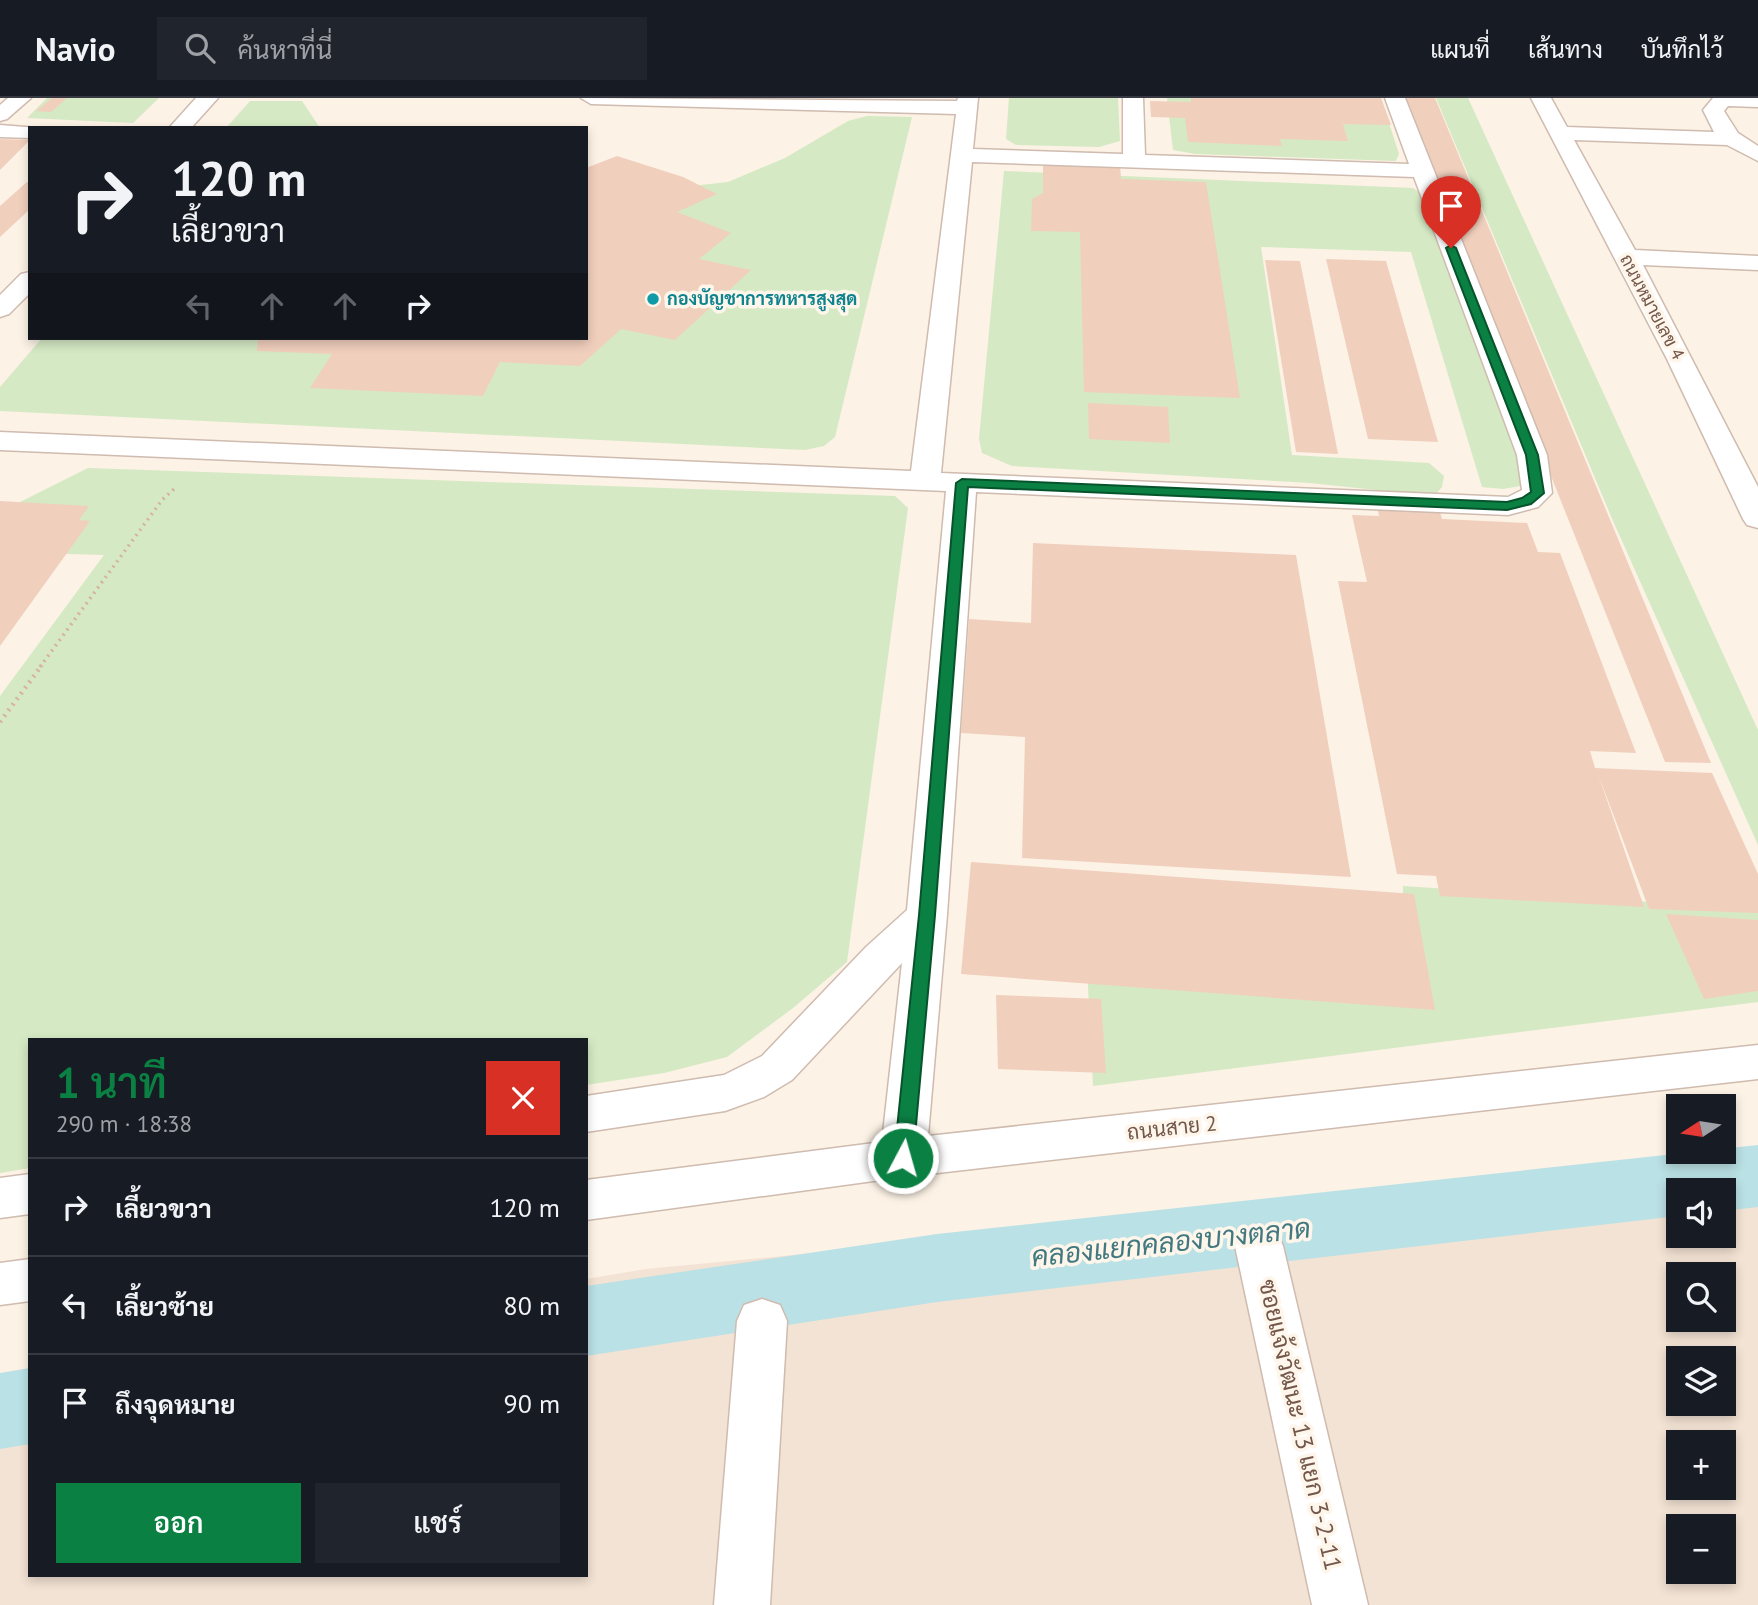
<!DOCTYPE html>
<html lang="th">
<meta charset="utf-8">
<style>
body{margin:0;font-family:"PT Sans",Sarabun,sans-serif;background:#20242c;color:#f1f3f6;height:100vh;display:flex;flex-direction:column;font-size:26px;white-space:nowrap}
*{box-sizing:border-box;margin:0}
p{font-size:23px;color:#9ea1a6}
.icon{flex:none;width:38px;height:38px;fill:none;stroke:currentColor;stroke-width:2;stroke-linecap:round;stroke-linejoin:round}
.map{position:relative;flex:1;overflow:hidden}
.sheet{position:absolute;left:28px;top:940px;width:560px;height:539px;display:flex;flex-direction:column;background:#171b24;border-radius:0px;box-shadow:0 4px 10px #0003}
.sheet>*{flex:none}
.top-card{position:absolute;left:28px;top:28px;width:560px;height:214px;border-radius:0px;box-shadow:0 4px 10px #0003;background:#171b24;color:#f1f3f6;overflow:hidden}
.needle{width:46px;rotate:258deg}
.fabs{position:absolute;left:1666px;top:996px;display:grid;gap:14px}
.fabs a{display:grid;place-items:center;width:70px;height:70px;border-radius:0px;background:#171b24;box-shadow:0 4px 10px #0003;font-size:35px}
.pin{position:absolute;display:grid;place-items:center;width:60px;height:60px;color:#fff;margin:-72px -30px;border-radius:50% 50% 50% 0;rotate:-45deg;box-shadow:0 0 7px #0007}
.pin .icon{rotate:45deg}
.me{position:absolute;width:77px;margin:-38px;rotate:6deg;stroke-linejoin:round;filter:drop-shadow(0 0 5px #0008)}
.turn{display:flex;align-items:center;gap:24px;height:147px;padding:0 28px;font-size:32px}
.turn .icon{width:91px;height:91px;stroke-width:2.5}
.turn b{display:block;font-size:49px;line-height:60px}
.lanes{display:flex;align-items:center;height:66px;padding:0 28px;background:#0003;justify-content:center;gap:35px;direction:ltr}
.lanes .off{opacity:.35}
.round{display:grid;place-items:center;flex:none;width:74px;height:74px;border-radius:0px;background:#20242c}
.summary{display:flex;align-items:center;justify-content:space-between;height:119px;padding:0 28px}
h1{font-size:42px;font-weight:600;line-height:52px;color:#0b8043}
.primary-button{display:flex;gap:14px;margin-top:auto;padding:14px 28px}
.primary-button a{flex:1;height:80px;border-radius:0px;background:#0b8043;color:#fff;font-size:28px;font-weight:600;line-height:80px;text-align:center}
.primary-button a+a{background:#20242c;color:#f1f3f6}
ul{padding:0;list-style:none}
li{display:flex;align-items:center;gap:21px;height:98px;padding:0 28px;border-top:2px solid #363941}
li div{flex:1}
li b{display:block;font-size:26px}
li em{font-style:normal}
header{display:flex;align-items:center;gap:42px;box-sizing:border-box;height:98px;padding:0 35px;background:#171b24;border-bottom:2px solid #363941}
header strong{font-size:33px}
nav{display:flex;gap:38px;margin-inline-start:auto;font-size:24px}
.search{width:490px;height:63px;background:#20242c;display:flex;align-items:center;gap:18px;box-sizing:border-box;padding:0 24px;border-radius:0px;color:#9ea1a6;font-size:26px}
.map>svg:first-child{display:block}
</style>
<header>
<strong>Navio</strong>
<div class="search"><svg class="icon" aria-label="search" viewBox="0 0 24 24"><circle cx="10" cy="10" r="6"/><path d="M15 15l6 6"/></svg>ค้นหาที่นี่</div>
<nav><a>แผนที่</a><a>เส้นทาง</a><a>บันทึกไว้</a></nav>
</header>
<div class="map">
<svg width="1758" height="1507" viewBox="0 0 1758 1507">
<rect width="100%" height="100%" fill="#fcf2e5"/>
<path fill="#f3e3d4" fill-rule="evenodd" d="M 1758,1065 L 1758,1507 L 0,1507 L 0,1279 L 30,1274 L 30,1477 L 586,1477 L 586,1181 L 646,1171 ZM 1678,1092 L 1724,1092 L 1724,1138 L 1678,1138 ZM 1678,1176 L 1724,1176 L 1724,1222 L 1678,1222 ZM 1678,1260 L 1724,1260 L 1724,1306 L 1678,1306 ZM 1678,1344 L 1724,1344 L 1724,1390 L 1678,1390 ZM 1678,1428 L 1724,1428 L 1724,1474 L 1678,1474 Z"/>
<g fill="#d5e9c4">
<path d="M 47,0 L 159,0 L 133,25 L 27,20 Z"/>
<path d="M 1009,0 L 1118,0 L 1120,43 L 1099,49 L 1016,47 L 1006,41 Z"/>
<path d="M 1167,0 L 1381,0 L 1399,56 L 1396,63 L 1195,56 L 1173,52 Z"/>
<path d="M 1436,0 L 1468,0 L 1758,632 L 1758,747 L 1613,423 Z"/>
<path d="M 250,3 L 302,3 L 320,30 L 226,30 Z"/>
<path d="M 867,18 L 912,19 L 835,339 L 824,348 L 805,352 L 0,313 L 0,289 L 42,240 L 586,240 L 592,99 L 728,84 L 785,60 L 848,23 Z"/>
<path d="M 1004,73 L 1413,90 L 1424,97 L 1522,372 L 1521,388 L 1503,391 L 1482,389 L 1411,154 L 1261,149 L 1292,357 L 1429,365 L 1444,378 L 1442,389 L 1434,398 L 1310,385 L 1012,368 L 982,355 L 979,341 Z"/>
<path d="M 88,370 L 895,398 L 908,410 L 847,864 L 793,910 L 727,959 L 664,975 L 586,987 L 586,942 L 30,942 L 30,1070 L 0,1075 L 0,598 L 104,457 L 1,454 L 0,414 Z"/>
<path d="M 1403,788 L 1758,811 L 1758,904 L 1093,988 L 1087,869 L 1402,877 Z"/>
</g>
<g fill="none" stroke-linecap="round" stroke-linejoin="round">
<g fill="#bae1e5" fill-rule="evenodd">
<path d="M 1758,1047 L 1758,1109 L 1724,1113 L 1724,1092 L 1678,1092 L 1678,1118 L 937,1204 L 586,1258 L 586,1188 L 937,1136 Z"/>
<path d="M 30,1270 L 30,1346 L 0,1351 L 0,1275 Z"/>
</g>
</g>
<g fill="#f1cfbd">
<path d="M 52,0 L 67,0 L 51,14 L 36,13 Z"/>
<path d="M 1191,0 L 1381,0 L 1391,27 L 1343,26 L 1348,43 L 1280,41 L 1282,48 L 1188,44 L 1185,20 L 1151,19 L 1150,3 L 1191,4 Z"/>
<path d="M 1406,0 L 1435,0 L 1711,665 L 1665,664 L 1545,363 Z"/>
<path d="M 0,41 L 30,42 L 0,72 Z"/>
<path d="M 617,58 L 683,79 L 717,96 L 677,114 L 731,135 L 699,161 L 751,172 L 675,242 L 621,231 L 580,268 L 500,264 L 483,298 L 310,290 L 332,256 L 257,253 L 258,240 L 586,240 L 586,70 Z"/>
<path d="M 1043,63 L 1120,66 L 1121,81 L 1206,84 L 1240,300 L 1084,294 L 1080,134 L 1031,133 L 1032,101 L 1043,95 Z"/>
<path d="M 27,84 L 30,84 L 30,111 L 0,139 L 0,108 Z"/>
<path d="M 1326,161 L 1386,163 L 1438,344 L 1368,341 Z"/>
<path d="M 1265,162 L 1300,163 L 1338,356 L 1296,354 Z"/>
<path d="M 1088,305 L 1168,309 L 1170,345 L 1089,341 Z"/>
<path d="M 0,403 L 89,408 L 79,422 L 90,423 L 0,548 Z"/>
<path d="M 1377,408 L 1439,411 L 1442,421 L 1527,425 L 1538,454 L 1560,455 L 1636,655 L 1590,653 L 1595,670 L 1712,675 L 1758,776 L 1758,815 L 1649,811 L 1598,676 L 1644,809 L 1440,798 L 1436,778 L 1397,776 L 1338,483 L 1367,484 L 1352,417 L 1379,418 Z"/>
<path d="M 1033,445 L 1296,457 L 1351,779 L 1022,760 L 1025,639 L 961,635 L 969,521 L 1031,525 Z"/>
<path d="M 971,764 L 1414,796 L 1435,912 L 961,876 Z"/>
<path d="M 1666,816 L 1758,822 L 1758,893 L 1704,901 Z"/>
<path d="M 996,897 L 1101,901 L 1106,975 L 998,971 Z"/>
</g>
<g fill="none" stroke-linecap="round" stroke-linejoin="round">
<defs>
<g id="minor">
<path d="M 8,0 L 31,0 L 7,21 L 0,23 L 0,7 Z"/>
<path d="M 196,0 L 218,0 L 191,30 L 169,30 Z"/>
<path d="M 581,0 L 957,3 L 958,0 L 978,0 L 973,51 L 1123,56 L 1123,0 L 1143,0 L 1145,57 L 1409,66 L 1385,0 L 1405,0 L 1547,357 L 1552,395 L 1538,409 L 1508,417 L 976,394 L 947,817 L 928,1038 L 1758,947 L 1758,981 L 903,1079 L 586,1122 L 586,1082 L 882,1044 L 902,865 L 792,982 L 764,999 L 725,1013 L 586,1034 L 586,998 L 724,977 L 762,958 L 866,849 L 907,812 L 946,393 L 0,352 L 0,334 L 911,373 L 956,16 L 591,6 ZM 972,64 L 1414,79 L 1517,357 L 1522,392 L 1508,399 L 941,375 Z"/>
<path d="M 1531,0 L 1551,0 L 1567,29 L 1714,34 L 1703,12 L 1713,0 L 1758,0 L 1758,9 L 1728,8 L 1724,13 L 1738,35 L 1758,48 L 1758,63 L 1727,47 L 1574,42 L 1635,152 L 1758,158 L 1758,172 L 1643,167 L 1758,389 L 1758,430 L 1747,427 L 1743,421 L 1667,261 Z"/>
<path d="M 0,27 L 38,30 L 30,30 L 30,40 L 0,39 Z"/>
<path d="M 30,174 L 30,195 L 9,216 L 0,219 L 0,197 L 21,176 Z"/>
<path d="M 30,1076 L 30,1116 L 0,1120 L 0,1080 Z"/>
<path d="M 1259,1127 L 1276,1133 L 1283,1148 L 1368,1507 L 1312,1507 L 1235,1148 L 1242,1133 Z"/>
<path d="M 30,1161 L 30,1203 L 0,1207 L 0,1165 Z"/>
<path d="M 762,1201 L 780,1207 L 787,1223 L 770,1507 L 714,1507 L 737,1223 L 744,1207 Z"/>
</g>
</defs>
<use href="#minor" stroke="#cfbbaf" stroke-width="3"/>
<path stroke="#d6b2a0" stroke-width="3.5" stroke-dasharray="2 4.5" stroke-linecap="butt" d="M 40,569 L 162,402 L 174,391"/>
<path stroke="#d6b2a0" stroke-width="4.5" stroke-dasharray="2 5" stroke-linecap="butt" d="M 0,624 L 42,567"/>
<use href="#minor" fill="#fff" fill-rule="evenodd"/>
</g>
<path fill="#0b8043" stroke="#07532c" stroke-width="2" d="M 1451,147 L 1456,150 L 1538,357 L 1544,395 L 1531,406 L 1507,412 L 968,389 L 935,817 L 913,1060 L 910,1065 L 896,1065 L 894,1060 L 919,817 L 956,385 L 962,381 L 1507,404 L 1522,400 L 1531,394 L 1526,357 L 1446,150 Z"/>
<circle fill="#0f9aa8" stroke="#fff6eb" stroke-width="2.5" cx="653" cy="201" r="7"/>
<g text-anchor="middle" stroke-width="7" stroke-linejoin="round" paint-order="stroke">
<g font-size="18" font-weight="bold" fill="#0d838f" stroke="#fff6eb" text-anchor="start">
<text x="667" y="207">กองบัญชาการทหารสูงสุด</text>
</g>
<g font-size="18" fill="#74574b" stroke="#fff6eb">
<text transform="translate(1652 209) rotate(62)" y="6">ถนนหมายเลข 4</text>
</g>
<g font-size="21" fill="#74574b" stroke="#fff6eb">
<text transform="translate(1172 1030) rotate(-6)" y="7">ถนนสาย 2</text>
</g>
<g font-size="24" fill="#74574b" stroke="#fff6eb">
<text transform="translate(1300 1327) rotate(77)" y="8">ซอยแจ้งวัฒนะ 13 แยก 3-2-11</text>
</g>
<g font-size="28" font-style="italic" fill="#427980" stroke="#fff6eb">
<text transform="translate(1171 1144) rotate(-6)" y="10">คลองแยกคลองบางตลาด</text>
</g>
</g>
</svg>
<div class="fabs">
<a><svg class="needle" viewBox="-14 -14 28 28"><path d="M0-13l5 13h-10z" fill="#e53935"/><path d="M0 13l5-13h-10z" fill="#9ea1a6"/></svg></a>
<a><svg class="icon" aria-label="sound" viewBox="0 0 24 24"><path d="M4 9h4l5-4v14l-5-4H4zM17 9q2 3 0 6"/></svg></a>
<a><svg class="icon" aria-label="search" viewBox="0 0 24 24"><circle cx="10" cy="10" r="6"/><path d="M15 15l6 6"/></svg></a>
<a><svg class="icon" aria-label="layers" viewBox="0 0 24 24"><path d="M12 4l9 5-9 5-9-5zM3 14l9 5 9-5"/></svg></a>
<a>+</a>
<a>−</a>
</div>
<div class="pin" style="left:1451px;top:150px;background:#d93025"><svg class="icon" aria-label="arrive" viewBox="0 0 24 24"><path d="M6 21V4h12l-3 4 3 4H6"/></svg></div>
<svg class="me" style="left:903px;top:1060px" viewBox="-20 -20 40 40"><circle r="17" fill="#0b8043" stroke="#fff" stroke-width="3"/><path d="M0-11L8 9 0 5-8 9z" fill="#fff"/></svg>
<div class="top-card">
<div class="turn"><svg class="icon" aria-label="right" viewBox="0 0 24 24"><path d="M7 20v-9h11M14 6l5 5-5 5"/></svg><div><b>120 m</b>เลี้ยวขวา</div></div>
<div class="lanes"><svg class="icon off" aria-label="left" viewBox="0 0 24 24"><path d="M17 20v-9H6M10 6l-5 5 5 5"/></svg><svg class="icon off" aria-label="ahead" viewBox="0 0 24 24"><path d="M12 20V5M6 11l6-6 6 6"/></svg><svg class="icon off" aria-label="ahead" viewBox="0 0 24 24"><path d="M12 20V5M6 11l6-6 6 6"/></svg><svg class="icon" aria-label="right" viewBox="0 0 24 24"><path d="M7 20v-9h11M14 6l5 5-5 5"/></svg></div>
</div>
<section class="sheet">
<div class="summary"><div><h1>1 นาที</h1><p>290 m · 18:38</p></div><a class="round" style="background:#d93025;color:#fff"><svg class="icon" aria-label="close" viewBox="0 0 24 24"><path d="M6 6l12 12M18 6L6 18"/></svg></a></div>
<ul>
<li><svg class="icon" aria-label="right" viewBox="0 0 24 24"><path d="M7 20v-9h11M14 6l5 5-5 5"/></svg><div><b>เลี้ยวขวา</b></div><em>120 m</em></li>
<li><svg class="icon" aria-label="left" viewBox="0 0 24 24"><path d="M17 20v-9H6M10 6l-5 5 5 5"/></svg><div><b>เลี้ยวซ้าย</b></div><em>80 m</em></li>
<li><svg class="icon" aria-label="arrive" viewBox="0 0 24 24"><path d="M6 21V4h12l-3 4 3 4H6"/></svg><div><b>ถึงจุดหมาย</b></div><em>90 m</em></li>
</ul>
<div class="primary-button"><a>ออก</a><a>แชร์</a></div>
</section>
</div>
